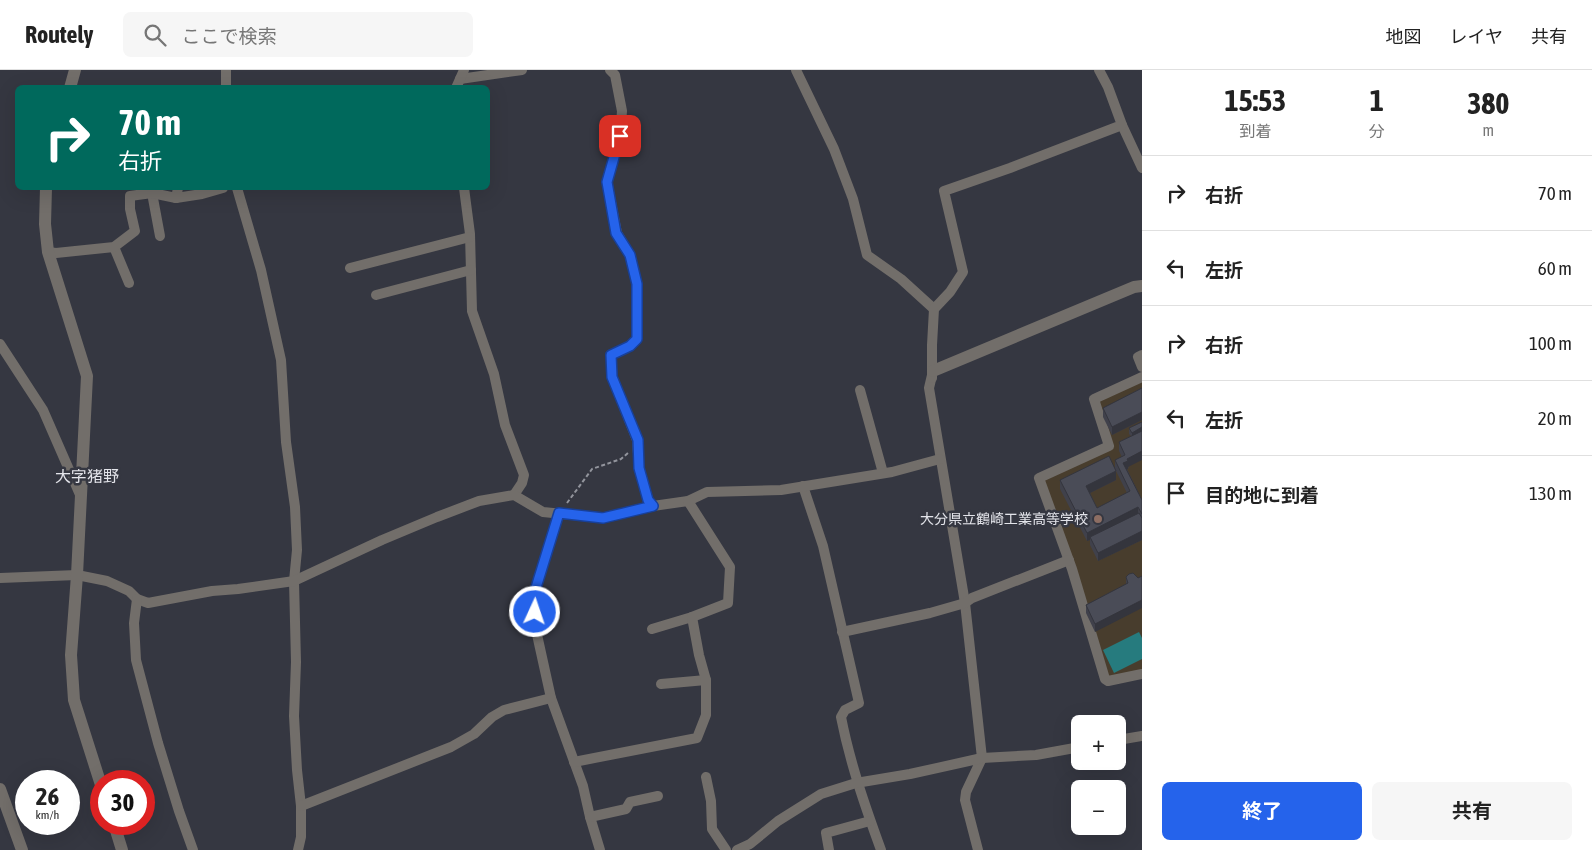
<!DOCTYPE html>
<html lang="ja">
<meta charset="utf-8">
<style>
body{margin:0;font-family:"Asap Condensed","Noto Sans JP",sans-serif;background:#f6f6f6;color:#222;height:100vh;display:flex;flex-direction:column;font-size:19px;white-space:nowrap}
*{box-sizing:border-box;margin:0}
p{font-size:16px;color:#767676}
.icon{flex:none;width:28px;height:28px;fill:none;stroke:currentColor;stroke-width:2;stroke-linecap:round;stroke-linejoin:round}
.map{position:relative;flex:1;overflow:hidden}
.side{display:flex;flex-direction:column;background:#fff;width:450px}
.side>*{flex:none}
.banner{position:absolute;left:15px;top:15px;width:475px;height:105px;border-radius:8px;box-shadow:0 5px 20px #0002;background:#00695c;color:#fff;overflow:hidden}
.controls{position:absolute;left:1071px;top:645px;display:grid;gap:10px}
.controls a{display:grid;place-items:center;width:55px;height:55px;border-radius:8px;background:#fff;box-shadow:0 5px 20px #0002;font-size:25px}
.speed{position:absolute;left:15px;top:700px;display:flex;gap:10px;font-size:25px;font-weight:700;text-align:center}
.speed>*{display:grid;place-content:center;width:65px;height:65px;border-radius:50%;background:#fff;box-shadow:0 5px 20px #0002;line-height:1}
.speed small{font-size:12px;font-weight:400}
.speed .limit{border:8px solid #d22;background:#fff;color:#111}
.pin{position:absolute;display:grid;place-items:center;width:42px;height:42px;color:#fff;margin:-21px;border-radius:10px;box-shadow:0 2px 8px #0006}
.me{position:absolute;width:55px;margin:-28px;rotate:3deg;stroke-linejoin:round;filter:drop-shadow(0 0 4px #0008)}
.turn{display:flex;align-items:center;gap:18px;height:105px;padding:0 20px;font-size:22px}
.turn .icon{width:65px;height:65px;stroke-width:2.5}
.turn b{display:block;font-size:35px;line-height:42px}
.eta{display:flex;justify-content:space-evenly;align-items:center;height:85px;text-align:center}
.eta b{font-size:30px;font-weight:700;line-height:35px}
.primary-button{display:flex;gap:10px;margin-top:auto;padding:10px 20px}
.primary-button a{flex:1;height:58px;border-radius:8px;background:#2563eb;color:#fff;font-size:20px;font-weight:700;line-height:58px;text-align:center}
.primary-button a+a{background:#f6f6f6;color:#222}
ul{padding:0;list-style:none}
li{display:flex;align-items:center;gap:15px;height:75px;padding:0 20px;border-top:1px solid #e0e0e0}
li div{flex:1}
li b{display:block;font-size:19px}
li em{font-style:normal}
header{display:flex;align-items:center;gap:30px;box-sizing:border-box;height:70px;padding:0 25px;background:#fff;border-bottom:1px solid #e0e0e0}
header strong{font-size:24px}
nav{display:flex;gap:28px;margin-inline-start:auto;font-size:18px}
.search{width:350px;height:45px;background:#f6f6f6;display:flex;align-items:center;gap:12px;box-sizing:border-box;padding:0 18px;border-radius:8px;color:#767676;font-size:19px}
main{display:flex;flex:1;min-height:0}
.map>svg:first-child{display:block}
</style>
<header>
<strong>Routely</strong>
<div class="search"><svg class="icon" aria-label="search" viewBox="0 0 24 24"><circle cx="10" cy="10" r="6"/><path d="M15 15l6 6"/></svg>ここで検索</div>
<nav><a>地図</a><a>レイヤ</a><a>共有</a></nav>
</header>
<main>
<div class="map">
<svg width="1142" height="780" viewBox="0 0 1142 780">
<rect width="100%" height="100%" fill="#353741"/>
<path fill="#483d2d" d="M 1142,307 L 1142,604 L 1108,611 L 1039,408 L 1109,377 L 1094,329 Z"/>
<path fill="#267b7e" d="M 1139,562 L 1142,568 L 1142,589 L 1114,603 L 1103,580 Z"/>
<g fill="none" stroke-linecap="round" stroke-linejoin="round">
<path stroke="#92949c" stroke-width="2" stroke-dasharray="4 2.5" stroke-linecap="butt" d="M 567,433 L 592,399 L 621,389 L 628,383"/>
<g stroke="#726e6a" stroke-width="10">
<path d="M 226,0 L 226,18"/>
<path d="M 610,0 L 615,5 L 622,41 L 620,66 L 607,112 L 617,163 L 630,185 L 637,214 L 637,269 L 630,276 L 611,285 L 612,307 L 637,370 L 639,398 L 648,430 L 653,436"/>
<path d="M 796,0 L 834,79 L 853,129 L 867,185 L 901,209 L 934,239"/>
<path d="M 460,9 L 522,0"/>
<path d="M 456,18 L 464,0"/>
<path d="M 1122,55 L 1142,98"/>
<path d="M 237,118 L 261,200 L 281,290 L 286,372 L 295,437 L 297,480 L 294,511 L 296,592 L 294,646 L 297,700 L 301,736 L 301,767 L 298,780"/>
<path d="M 464,118 L 470,164 L 472,241 L 494,304 L 505,355 L 524,405 L 522,413 L 514,425"/>
<path d="M 152,123 L 160,166"/>
<path d="M 176,128 L 178,118"/>
<path d="M 114,177 L 129,213"/>
<path d="M 48,182 L 56,183 L 114,177 L 135,161 L 130,139 L 130,126 L 152,123 L 176,128 L 202,124 L 223,118"/>
<path d="M 350,198 L 470,167"/>
<path d="M 376,225 L 471,200"/>
<path d="M 0,274 L 43,340 L 81,427"/>
<path d="M 1142,285 L 1138,287 L 1142,297"/>
<path d="M 933,301 L 929,318 L 965,533 L 982,688 L 966,722 L 965,730 L 978,780"/>
<path d="M 1142,307 L 1094,329 L 1109,376 L 1039,408 L 1072,499 L 1105,609 L 1108,611 L 1142,604"/>
<path d="M 932,308 L 932,275 L 934,239 L 950,222 L 963,202 L 944,121 L 1010,98 L 1122,55 L 1108,17 L 1099,0"/>
<path d="M 860,320 L 883,403"/>
<path d="M 803,416 L 823,476 L 859,633 L 845,640 L 841,647 C 850,693 865,736 881,780"/>
<path d="M 559,443 L 534,525 L 536,560 L 551,628 L 583,716 L 590,747 L 600,780"/>
<path d="M 0,508 L 77,505 L 107,511 L 129,521 L 137,529 L 148,533 L 212,521 L 238,519 L 294,511 L 382,470 L 437,447 L 479,431 L 514,425 L 543,442 L 603,448 L 653,436 L 688,431 L 707,422 L 781,420 L 892,402 L 940,389"/>
<path d="M 137,529 L 134,553 L 136,590 L 158,673 L 179,741 L 193,780"/>
<path d="M 652,559 L 692,547"/>
<path d="M 842,562 L 930,543 L 965,533 L 972,528 L 1069,490"/>
<path d="M 661,614 L 706,610"/>
<path d="M 1118,670 L 1142,666"/>
<path d="M 574,692 L 697,668 L 706,645 L 706,610 L 699,585 L 692,547 L 728,533 L 730,497 L 688,431"/>
<path d="M 706,707 L 711,731 L 712,759 L 726,780"/>
<path d="M 301,736 L 451,677 L 474,664 L 492,647 L 504,640 L 551,628"/>
<path d="M 590,747 L 626,739 L 630,732 L 658,726"/>
<path d="M 737,780 L 750,774 L 778,751 L 821,724 L 856,713 L 910,704 L 982,688 L 1036,685 L 1080,677"/>
<path d="M 829,780 L 826,763 L 870,751"/>
</g>
<g stroke="#726e6a" stroke-width="12">
<path d="M 70,18 L 75,0"/>
<path d="M 46,118 L 45,154 L 48,182 L 87,306 L 77,505 L 71,585 L 74,630 L 101,715"/>
<path d="M 933,301 L 1134,217 L 1142,216"/>
<path d="M 0,719 L 22,780"/>
<path d="M 114,754 L 122,780"/>
</g>
</g>
<g fill="#40414b" fill-rule="evenodd">
<path d="M 1142,318 L 1142,350 L 1112,365 L 1103,347 L 1103,338 Z"/>
<path d="M 1142,352 L 1128,399 L 1127,399 L 1142,430 L 1142,470 L 1098,491 L 1090,475 L 1090,470 L 1087,471 L 1060,419 L 1060,410 L 1115,398 L 1115,390 L 1122,387 L 1119,381 L 1119,372 L 1131,366 L 1129,364 L 1129,358 ZM 1116,401 L 1127,423 L 1097,438 L 1090,423 L 1116,410 Z"/>
<path d="M 1126,507 L 1138,508 L 1095,562 L 1086,543 L 1086,535 L 1126,514 Z"/>
</g>
<g fill="#34353d">
<path d="M 1142,342 L 1142,350 L 1112,365 L 1112,357 Z"/>
<path d="M 1142,357 L 1142,363 L 1132,368 L 1132,363 Z"/>
<path d="M 1142,381 L 1142,390 L 1128,397 L 1128,399 L 1123,401 L 1123,393 L 1127,389 Z"/>
<path d="M 1116,401 L 1116,410 L 1086,425 L 1086,416 Z"/>
<path d="M 1138,437 L 1138,445 L 1090,467 L 1090,470 L 1087,471 L 1087,463 Z"/>
<path d="M 1142,461 L 1142,470 L 1098,491 L 1098,483 Z"/>
<path d="M 1142,530 L 1142,538 L 1095,562 L 1095,554 Z"/>
</g>
<g fill="#4a4c57" stroke="#34353d">
<path d="M 1142,318 L 1142,342 L 1112,357 L 1103,338 Z"/>
<path d="M 1142,352 L 1142,357 L 1132,363 L 1129,358 Z"/>
<path d="M 1142,361 L 1142,381 L 1127,389 L 1128,391 L 1123,393 L 1142,430 L 1142,444 L 1138,437 L 1087,463 L 1060,410 L 1109,386 L 1116,401 L 1086,416 L 1097,438 L 1130,421 L 1115,390 L 1125,385 L 1119,372 Z"/>
<path d="M 1139,443 L 1142,448 L 1142,461 L 1098,483 L 1090,467 Z"/>
<path d="M 1133,503 L 1138,508 L 1142,506 L 1142,530 L 1095,554 L 1086,535 L 1128,513 L 1126,507 L 1129,504 Z"/>
</g>
<g fill="none" stroke-linecap="round" stroke-linejoin="round">
<defs>
<path id="route" d="M 535,542 L 534,524 L 559,443 L 603,448 L 653,436 L 648,430 L 639,398 L 638,370 L 612,307 L 611,285 L 630,276 L 637,269 L 637,214 L 630,185 L 616,163 L 607,112 L 620,66"/>
</defs>
<use href="#route" stroke="#184099" stroke-width="12"/>
<use href="#route" stroke="#2563eb" stroke-width="9"/>
</g>
<circle fill="#8d6e63" stroke="#353741" stroke-width="2" cx="1098" cy="449" r="5"/>
<g text-anchor="middle" stroke-width="5" stroke-linejoin="round" paint-order="stroke">
<g font-size="14" fill="#e3e4ea" stroke="#353741" text-anchor="end">
<text x="1088" y="454">大分県立鶴崎工業高等学校</text>
</g>
<g font-size="16" fill="#e3e4ea" stroke="#353741">
<text x="87" y="412">大字猪野</text>
</g>
</g>
</svg>
<div class="controls">
<a>+</a>
<a>−</a>
</div>
<div class="speed"><div>26<small>km/h</small></div><div class="limit">30</div></div>
<div class="pin" style="left:620px;top:66px;background:#d93025"><svg class="icon" aria-label="arrive" viewBox="0 0 24 24"><path d="M6 21V4h12l-3 4 3 4H6"/></svg></div>
<svg class="me" style="left:535px;top:542px" viewBox="-20 -20 40 40"><circle r="17" fill="#2563eb" stroke="#fff" stroke-width="3"/><path d="M0-11L8 9 0 5-8 9z" fill="#fff"/></svg>
<div class="banner">
<div class="turn"><svg class="icon" aria-label="right" viewBox="0 0 24 24"><path d="M7 20v-9h11M14 6l5 5-5 5"/></svg><div><b>70 m</b>右折</div></div>
</div>
</div>
<section class="side">
<div class="eta">
<div><b>15:53</b><p>到着</p></div>
<div><b>1</b><p>分</p></div>
<div><b>380</b><p>m</p></div>
</div>
<ul>
<li><svg class="icon" aria-label="right" viewBox="0 0 24 24"><path d="M7 20v-9h11M14 6l5 5-5 5"/></svg><div><b>右折</b></div><em>70 m</em></li>
<li><svg class="icon" aria-label="left" viewBox="0 0 24 24"><path d="M17 20v-9H6M10 6l-5 5 5 5"/></svg><div><b>左折</b></div><em>60 m</em></li>
<li><svg class="icon" aria-label="right" viewBox="0 0 24 24"><path d="M7 20v-9h11M14 6l5 5-5 5"/></svg><div><b>右折</b></div><em>100 m</em></li>
<li><svg class="icon" aria-label="left" viewBox="0 0 24 24"><path d="M17 20v-9H6M10 6l-5 5 5 5"/></svg><div><b>左折</b></div><em>20 m</em></li>
<li><svg class="icon" aria-label="arrive" viewBox="0 0 24 24"><path d="M6 21V4h12l-3 4 3 4H6"/></svg><div><b>目的地に到着</b></div><em>130 m</em></li>
</ul>
<div class="primary-button"><a>終了</a><a>共有</a></div>
</section>
</main>
